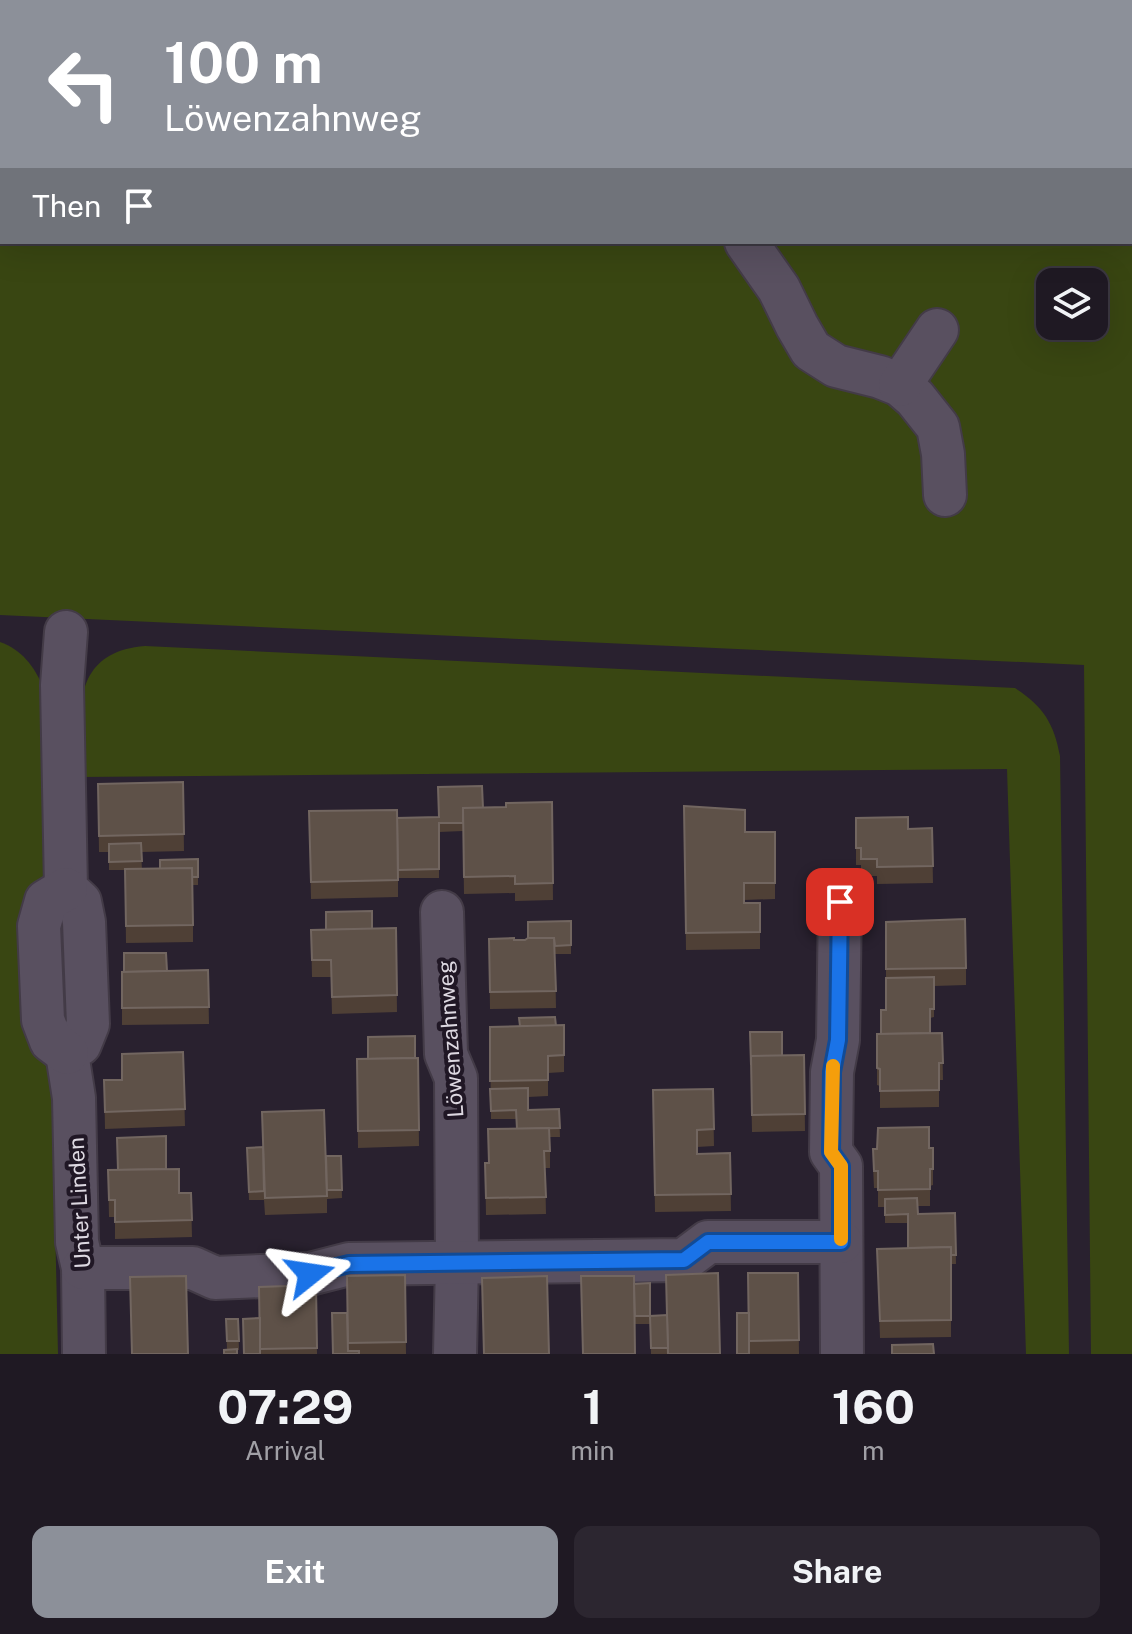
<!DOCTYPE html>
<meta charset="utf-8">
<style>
body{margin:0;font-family:"Public Sans",sans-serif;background:#2c2630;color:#f1f3f6;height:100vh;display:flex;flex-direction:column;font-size:30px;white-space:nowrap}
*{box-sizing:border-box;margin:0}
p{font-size:26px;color:#a1a0a6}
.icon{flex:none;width:44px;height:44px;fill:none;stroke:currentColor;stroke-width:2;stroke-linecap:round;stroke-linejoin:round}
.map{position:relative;height:1354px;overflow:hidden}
.sheet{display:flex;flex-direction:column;background:#1f1923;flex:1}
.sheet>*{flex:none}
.guide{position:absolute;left:0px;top:0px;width:1132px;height:244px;box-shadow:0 8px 32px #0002,0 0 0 2px #3c3841;background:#8c9099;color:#fff;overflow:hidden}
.fabs{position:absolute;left:1036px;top:268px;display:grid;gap:16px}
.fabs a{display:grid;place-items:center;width:72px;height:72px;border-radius:16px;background:#1f1923;box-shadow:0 8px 32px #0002,0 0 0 2px #3c3841;font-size:40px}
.pin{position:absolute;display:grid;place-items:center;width:68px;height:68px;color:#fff;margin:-34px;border-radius:16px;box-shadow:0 4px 12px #0006}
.me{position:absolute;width:88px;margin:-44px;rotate:75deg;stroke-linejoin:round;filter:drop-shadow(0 0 6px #0008)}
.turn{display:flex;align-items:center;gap:28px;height:168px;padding:0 32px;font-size:36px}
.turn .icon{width:104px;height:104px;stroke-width:2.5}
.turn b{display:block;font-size:56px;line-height:68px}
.then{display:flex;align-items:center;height:76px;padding:0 32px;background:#0003;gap:16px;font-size:30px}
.eta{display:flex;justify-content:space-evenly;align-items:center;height:136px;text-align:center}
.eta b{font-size:48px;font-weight:700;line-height:56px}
.action{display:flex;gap:16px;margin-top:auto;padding:16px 32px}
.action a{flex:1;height:92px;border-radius:16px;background:#8c9099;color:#fff;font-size:32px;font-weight:700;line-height:92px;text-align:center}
.action a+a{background:#2c2630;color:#f1f3f6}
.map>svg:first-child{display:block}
</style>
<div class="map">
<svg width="1132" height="1354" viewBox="0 0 1132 1354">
<rect width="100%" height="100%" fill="#29212f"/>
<g fill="#394612" fill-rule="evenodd">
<path d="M 0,0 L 1132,0 L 1132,1354 L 1091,1354 L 1084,665 L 0,615 ZM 2,2 L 1130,2 L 1130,242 L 2,242 ZM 1050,282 L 1094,282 L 1094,326 L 1050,326 Z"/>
<path d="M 0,642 C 22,650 34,666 43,687 L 58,1354 L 0,1354 Z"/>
<path d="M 145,646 L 1015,688 C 1043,706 1054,723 1060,756 L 1069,1354 L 1026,1354 L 1007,769 L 80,777 C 80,720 67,652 145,646 Z"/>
</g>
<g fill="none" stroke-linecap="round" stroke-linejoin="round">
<defs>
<g id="minor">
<path d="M 746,242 L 779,289 L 797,326 L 811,350 L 836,366 L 880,377 L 900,385 L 915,398 L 938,427 L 943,454 L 945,495"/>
<path d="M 900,385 L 937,330"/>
<path d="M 66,632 L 62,685 L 66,889 L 80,902 L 84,922 L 88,1024 L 80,1044 L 67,1053 L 74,1098 L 77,1242 L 83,1268 L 84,1354"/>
<path d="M 66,889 L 46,901 L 39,926 L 43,1020 L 51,1041 L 67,1053"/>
<path d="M 840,902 L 838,1040 L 832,1072 L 831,1152 L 841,1166 L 842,1354"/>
<path d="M 442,912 L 446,1054 L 456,1078 L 457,1263 L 455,1354"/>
<path d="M 83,1268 L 193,1268 L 215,1278 L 310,1274 L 349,1264 L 684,1260 L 708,1242 L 841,1242"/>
</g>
</defs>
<use href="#minor" stroke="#433b47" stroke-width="46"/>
<use href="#minor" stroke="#595060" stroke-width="42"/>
</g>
<g fill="#4f4036">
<path d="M 183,782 L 184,851 L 141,852 L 142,869 L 160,869 L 198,859 L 198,885 L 193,885 L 193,942 L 126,943 L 125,870 L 109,870 L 109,852 L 99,852 L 98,784 Z"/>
<path d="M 552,802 L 553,900 L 515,901 L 515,893 L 464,894 L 463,831 L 439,832 L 439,878 L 398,878 L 398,897 L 311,899 L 309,811 L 397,818 L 439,817 L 483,808 L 506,807 Z"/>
<path d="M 684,806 L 745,832 L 775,832 L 775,899 L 744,900 L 744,903 L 760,903 L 760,949 L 686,950 Z"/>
<path d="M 856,818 L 908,829 L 932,828 L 933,883 L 877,884 L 877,876 L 861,876 L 861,865 L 856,865 Z"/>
<path d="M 571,921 L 571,954 L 555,954 L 556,1008 L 490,1009 L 489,939 L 525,940 Z"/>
<path d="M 886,922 L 966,968 L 966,985 L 934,986 L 934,1017 L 930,1018 L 930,1033 L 942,1033 L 943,1080 L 939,1080 L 939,1107 L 880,1108 L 880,1086 L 877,1085 L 877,1034 L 881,1034 L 886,1010 Z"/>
<path d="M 396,928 L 397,1012 L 332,1014 L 331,977 L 312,977 L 311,930 Z"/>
<path d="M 208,970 L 209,1024 L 122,1025 L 122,972 Z"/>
<path d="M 564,1025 L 564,1072 L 548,1073 L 548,1096 L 528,1097 L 528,1110 L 559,1109 L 560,1137 L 550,1137 L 550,1168 L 545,1168 L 546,1214 L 486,1215 L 485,1163 L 489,1163 L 517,1129 L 516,1119 L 491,1119 L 490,1027 Z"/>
<path d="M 750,1032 L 782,1056 L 804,1055 L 805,1131 L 752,1132 Z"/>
<path d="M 183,1052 L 185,1126 L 105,1129 L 104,1080 L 122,1080 Z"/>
<path d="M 418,1058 L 419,1146 L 358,1148 L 357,1059 Z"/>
<path d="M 713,1089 L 714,1146 L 697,1147 L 697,1154 L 730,1153 L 731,1211 L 655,1212 L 653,1090 Z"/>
<path d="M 262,1147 L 326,1156 L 341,1156 L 342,1198 L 327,1199 L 327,1213 L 265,1215 L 264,1200 L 249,1200 L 247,1148 Z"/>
<path d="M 929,1148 L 933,1148 L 933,1185 L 930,1186 L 930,1206 L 918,1206 L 918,1214 L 955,1213 L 956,1264 L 951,1264 L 951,1337 L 880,1338 L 877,1249 L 908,1248 L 908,1223 L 885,1223 L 885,1207 L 878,1207 L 878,1188 L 874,1188 L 873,1166 Z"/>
<path d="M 166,1169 L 179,1193 L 191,1193 L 192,1237 L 115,1239 L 115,1217 L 109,1217 L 108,1170 Z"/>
<path d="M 798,1273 L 799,1354 L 737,1354 L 749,1313 Z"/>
<path d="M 405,1275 L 406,1354 L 332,1354 Z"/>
<path d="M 634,1284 L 650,1316 L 720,1354 L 651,1354 L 650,1324 L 635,1324 Z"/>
<path d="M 316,1285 L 317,1354 L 244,1354 L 259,1318 Z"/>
<path d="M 226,1319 L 238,1319 L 239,1350 L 227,1350 Z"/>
</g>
<path fill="#392d2b" d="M 792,0 L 807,0 L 806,2 L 791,2 Z"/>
<g fill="#5e5148" stroke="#726660" stroke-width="2">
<path d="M 753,0 L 792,0 L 791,2 L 752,2 Z"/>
<path d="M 183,782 L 184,834 L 99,836 L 98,784 Z"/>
<path d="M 482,786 L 483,808 L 463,808 L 463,823 L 439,823 L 439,869 L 398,870 L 397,818 L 439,817 L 438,787 Z"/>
<path d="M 552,802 L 553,883 L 515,884 L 515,876 L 464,877 L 463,808 L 506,807 L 506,803 Z"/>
<path d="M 684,806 L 745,810 L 745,832 L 775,832 L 775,883 L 744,883 L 744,903 L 760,903 L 760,932 L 686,933 Z"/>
<path d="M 397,810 L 398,880 L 311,882 L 309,811 Z"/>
<path d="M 908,817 L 908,829 L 932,828 L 933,866 L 877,867 L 877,859 L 861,859 L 861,848 L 856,848 L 856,818 Z"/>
<path d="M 141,843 L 142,861 L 109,862 L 109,844 Z"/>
<path d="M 198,859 L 198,877 L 192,877 L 192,868 L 160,869 L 160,860 Z"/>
<path d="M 192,868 L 193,925 L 126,926 L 125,869 Z"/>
<path d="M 372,911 L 372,929 L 326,930 L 326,912 Z"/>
<path d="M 965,919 L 966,968 L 886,969 L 886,922 Z"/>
<path d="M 571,921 L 571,945 L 555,946 L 554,938 L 528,938 L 528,922 Z"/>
<path d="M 396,928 L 397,995 L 332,997 L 331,960 L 312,960 L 311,930 Z"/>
<path d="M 514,938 L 514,940 L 525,940 L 528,938 L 554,938 L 556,991 L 490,992 L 489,939 Z"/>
<path d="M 124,953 L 166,953 L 167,971 L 124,972 Z"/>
<path d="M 208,970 L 209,1007 L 122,1008 L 122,972 Z"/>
<path d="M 934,977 L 934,1009 L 930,1009 L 930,1033 L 881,1034 L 881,1010 L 886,1010 L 886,978 Z"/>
<path d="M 555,1017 L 556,1026 L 520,1026 L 519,1018 Z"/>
<path d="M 564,1025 L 564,1055 L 548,1056 L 548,1080 L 490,1081 L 490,1027 Z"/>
<path d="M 750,1032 L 782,1032 L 782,1056 L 751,1056 L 751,1065 Z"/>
<path d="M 942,1033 L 943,1063 L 939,1063 L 939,1090 L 880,1091 L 880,1069 L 877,1068 L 877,1034 Z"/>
<path d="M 415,1036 L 415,1058 L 368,1059 L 368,1037 Z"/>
<path d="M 183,1052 L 185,1109 L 105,1112 L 104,1080 L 122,1080 L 122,1054 Z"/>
<path d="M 804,1055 L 805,1114 L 752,1115 L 751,1056 Z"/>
<path d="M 418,1058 L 419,1130 L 358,1131 L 357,1059 Z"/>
<path d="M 528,1088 L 528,1110 L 559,1109 L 560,1128 L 517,1129 L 516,1110 L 491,1111 L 490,1089 Z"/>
<path d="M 713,1089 L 714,1129 L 697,1130 L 697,1154 L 730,1153 L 731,1194 L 655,1195 L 653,1090 Z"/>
<path d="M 324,1110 L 327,1196 L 265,1198 L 262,1112 Z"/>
<path d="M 929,1127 L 929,1148 L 933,1148 L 933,1169 L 930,1169 L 930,1189 L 878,1190 L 878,1171 L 874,1171 L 873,1149 L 877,1149 L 878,1128 Z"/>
<path d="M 549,1128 L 550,1151 L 544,1151 L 546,1197 L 486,1198 L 485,1163 L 489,1163 L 488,1129 Z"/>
<path d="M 166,1136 L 166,1169 L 118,1170 L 117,1138 Z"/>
<path d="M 263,1147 L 264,1191 L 249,1192 L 247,1148 Z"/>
<path d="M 326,1156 L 341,1156 L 342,1190 L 327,1190 Z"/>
<path d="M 179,1169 L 179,1193 L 191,1193 L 192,1220 L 115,1222 L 115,1200 L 109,1200 L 108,1170 Z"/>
<path d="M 917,1198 L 918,1214 L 955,1213 L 956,1255 L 951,1255 L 951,1247 L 908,1248 L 908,1214 L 885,1215 L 885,1199 Z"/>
<path d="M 951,1247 L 951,1320 L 880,1321 L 877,1249 Z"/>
<path d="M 718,1273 L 720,1354 L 668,1354 L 666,1275 Z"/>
<path d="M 748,1273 L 798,1273 L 799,1340 L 749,1341 Z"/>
<path d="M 405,1275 L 406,1342 L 348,1343 L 347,1276 Z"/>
<path d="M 186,1276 L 188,1354 L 132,1354 L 130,1277 Z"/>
<path d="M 547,1276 L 549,1354 L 484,1354 L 482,1278 Z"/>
<path d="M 581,1276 L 634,1276 L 635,1354 L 583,1354 Z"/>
<path d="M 650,1283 L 650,1316 L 635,1316 L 634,1284 Z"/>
<path d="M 316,1285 L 317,1348 L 260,1349 L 259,1287 Z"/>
<path d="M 332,1313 L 347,1313 L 348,1351 L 359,1351 L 359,1354 L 333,1354 Z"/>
<rect x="737" y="1313" width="12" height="41"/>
<path d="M 667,1315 L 668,1348 L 651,1348 L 650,1316 Z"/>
<path d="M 260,1318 L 260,1354 L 244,1354 L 243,1319 Z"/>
<path d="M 226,1319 L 238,1319 L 239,1341 L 227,1341 Z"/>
<path d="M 933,1344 L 934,1354 L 892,1354 L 892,1345 Z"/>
<path d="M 237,1349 L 237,1354 L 224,1354 L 224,1350 Z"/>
</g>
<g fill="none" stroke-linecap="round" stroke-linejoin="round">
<defs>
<path id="route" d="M 310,1274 L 349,1264 L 684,1260 L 708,1242 L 841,1242 L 841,1166 L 831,1152 L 832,1072 L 838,1040 L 840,902"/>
</defs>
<use href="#route" stroke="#114b97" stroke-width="20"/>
<use href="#route" stroke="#1a73e8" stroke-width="14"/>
<path stroke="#f59e0b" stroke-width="14" d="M 833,1066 L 831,1152 L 841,1166 L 841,1239"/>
</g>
<g text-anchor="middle" stroke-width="8" stroke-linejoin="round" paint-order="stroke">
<g font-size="22" fill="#ddd8e1" stroke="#201725">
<text transform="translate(450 1039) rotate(-94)" y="8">Löwenzahnweg</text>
<text transform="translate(79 1203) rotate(-93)" y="8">Unter Linden</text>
</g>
</g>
</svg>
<div class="fabs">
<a><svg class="icon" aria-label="layers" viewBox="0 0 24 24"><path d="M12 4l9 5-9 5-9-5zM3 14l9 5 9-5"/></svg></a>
</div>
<div class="pin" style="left:840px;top:902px;background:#d93025"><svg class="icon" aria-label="arrive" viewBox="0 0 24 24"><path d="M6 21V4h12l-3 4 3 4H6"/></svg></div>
<svg class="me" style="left:310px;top:1274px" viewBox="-20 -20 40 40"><path d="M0-17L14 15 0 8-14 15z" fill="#1a73e8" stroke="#fff" stroke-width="4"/></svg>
<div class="guide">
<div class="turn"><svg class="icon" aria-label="left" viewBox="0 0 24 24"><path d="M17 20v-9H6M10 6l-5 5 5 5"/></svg><div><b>100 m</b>Löwenzahnweg</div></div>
<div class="then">Then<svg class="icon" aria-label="arrive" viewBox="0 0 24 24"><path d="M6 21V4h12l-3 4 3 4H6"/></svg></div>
</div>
</div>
<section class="sheet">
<div class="eta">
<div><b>07:29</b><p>Arrival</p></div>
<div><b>1</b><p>min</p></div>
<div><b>160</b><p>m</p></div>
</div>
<div class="action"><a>Exit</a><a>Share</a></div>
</section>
